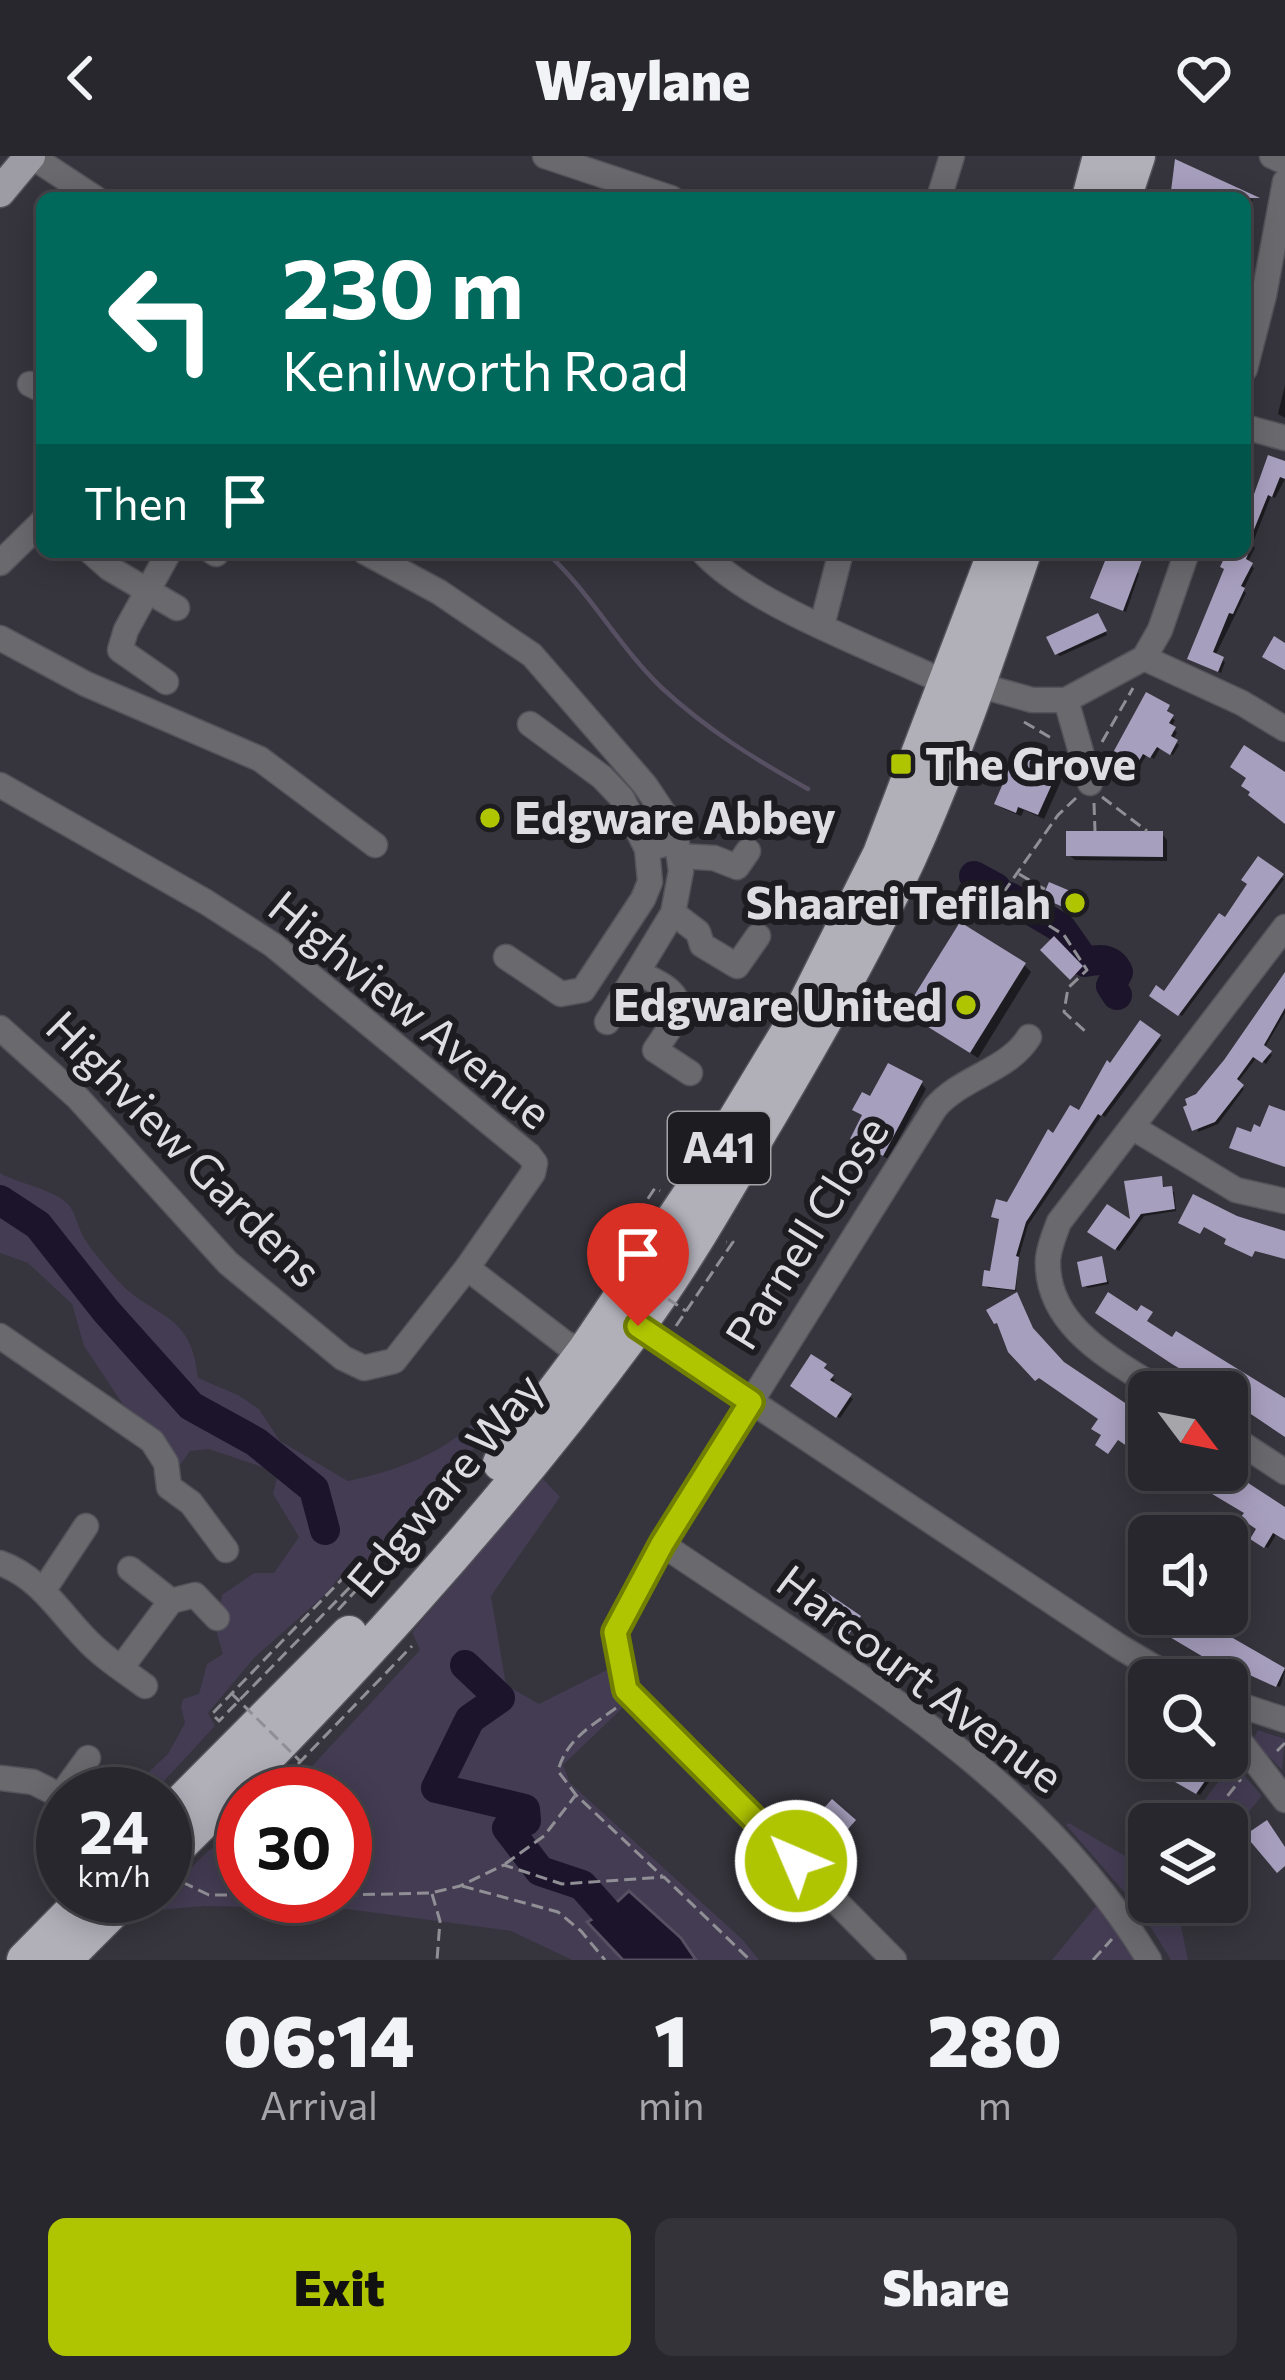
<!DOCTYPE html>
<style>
body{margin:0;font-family:Commissioner,sans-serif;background:#343339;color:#f1f3f6;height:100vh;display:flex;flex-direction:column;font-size:45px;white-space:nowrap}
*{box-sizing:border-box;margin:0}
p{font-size:39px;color:#a5a5aa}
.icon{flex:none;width:66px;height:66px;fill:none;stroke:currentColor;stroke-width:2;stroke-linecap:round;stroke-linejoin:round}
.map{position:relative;height:1804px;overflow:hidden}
.side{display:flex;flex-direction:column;background:#28272d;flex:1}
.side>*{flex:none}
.hud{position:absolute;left:36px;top:36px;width:1215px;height:366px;border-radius:18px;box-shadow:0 6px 30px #0003,0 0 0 3px #444449;background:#00695c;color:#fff;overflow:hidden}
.needle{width:78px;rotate:122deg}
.tools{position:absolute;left:1128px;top:1215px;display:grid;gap:24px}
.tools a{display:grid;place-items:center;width:120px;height:120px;border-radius:18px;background:#28272d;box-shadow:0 6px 30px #0003,0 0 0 3px #444449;font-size:60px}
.speed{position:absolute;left:36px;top:1611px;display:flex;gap:24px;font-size:60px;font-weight:700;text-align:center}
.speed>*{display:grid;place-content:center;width:156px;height:156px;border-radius:50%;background:#28272d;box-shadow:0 6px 30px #0003,0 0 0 3px #444449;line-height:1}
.speed small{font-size:30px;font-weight:400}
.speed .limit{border:18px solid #d22;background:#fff;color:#111}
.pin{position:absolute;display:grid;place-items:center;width:102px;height:102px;color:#fff;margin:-123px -51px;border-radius:50% 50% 50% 0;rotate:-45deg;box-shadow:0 0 12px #0007}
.pin .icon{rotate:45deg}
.me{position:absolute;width:132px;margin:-66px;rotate:315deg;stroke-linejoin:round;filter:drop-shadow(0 0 9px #0008)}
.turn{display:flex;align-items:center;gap:42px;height:252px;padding:0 48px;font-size:54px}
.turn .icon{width:156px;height:156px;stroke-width:2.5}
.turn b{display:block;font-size:84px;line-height:102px}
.then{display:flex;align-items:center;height:114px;padding:0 48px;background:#0003;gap:24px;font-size:45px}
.eta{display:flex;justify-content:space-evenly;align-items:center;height:204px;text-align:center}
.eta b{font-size:72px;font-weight:800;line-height:84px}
.primary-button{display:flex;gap:24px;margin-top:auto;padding:24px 48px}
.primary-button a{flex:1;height:138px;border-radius:18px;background:#b0c502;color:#111;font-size:48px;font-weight:800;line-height:138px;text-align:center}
.primary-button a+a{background:#343339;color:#f1f3f6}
header{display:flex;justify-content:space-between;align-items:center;height:156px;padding:0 48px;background:#28272d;font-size:54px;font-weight:800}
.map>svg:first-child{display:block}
</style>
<header><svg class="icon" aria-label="back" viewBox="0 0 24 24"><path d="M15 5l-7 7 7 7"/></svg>Waylane<svg class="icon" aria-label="heart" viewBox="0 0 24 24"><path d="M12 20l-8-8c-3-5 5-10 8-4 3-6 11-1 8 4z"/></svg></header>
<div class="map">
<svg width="1285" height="1804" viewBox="0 0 1285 1804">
<rect width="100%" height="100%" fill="#36343c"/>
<g fill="#433c53">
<path d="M 0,1017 C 21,1029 49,1031 68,1048 C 76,1057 78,1072 84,1082 C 92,1095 103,1107 113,1119 C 150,1164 191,1151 198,1222 L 238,1239 L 259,1253 L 280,1285 L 348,1325 C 395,1315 441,1299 476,1264 L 492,1270 L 424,1355 L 359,1426 L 347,1411 L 327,1437 L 254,1502 L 208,1557 L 215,1570 L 152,1638 L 135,1638 L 144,1620 L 168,1598 L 185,1567 L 181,1551 L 183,1543 L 199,1538 L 207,1508 L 223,1498 L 217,1478 L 222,1439 L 254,1417 L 274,1417 L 299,1381 L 273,1338 L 277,1321 L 271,1314 L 209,1293 L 190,1295 L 180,1309 L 136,1268 L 84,1190 L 72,1148 L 28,1107 L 0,1097 Z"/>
<path d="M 543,1323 L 560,1341 L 491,1440 L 506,1529 L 539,1548 L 621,1507 L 633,1542 L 563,1609 L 570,1627 L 743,1784 L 759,1804 L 572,1804 L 511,1775 L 347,1753 L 205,1750 L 148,1755 L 207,1696 L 243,1670 L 243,1740 L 345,1740 L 345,1638 L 286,1638 L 420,1494 L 412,1476 Z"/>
<path d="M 1258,1574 L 1285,1583 L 1282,1614 L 1253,1584 Z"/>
<path d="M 1233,1607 L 1262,1640 L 1227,1681 L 1227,1668 L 1186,1668 Z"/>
<path d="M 1069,1667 L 1134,1705 L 1149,1684 L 1149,1746 L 1176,1746 L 1188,1804 L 1171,1804 L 1140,1754 L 1066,1669 Z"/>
<path d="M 1097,1749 L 1135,1804 L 1052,1804 Z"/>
</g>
<path fill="#1b142b" stroke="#565062" stroke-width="3" d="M 629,1735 L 681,1782 L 696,1804 L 623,1804 L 587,1766 L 606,1756 Z"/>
<g fill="#0007">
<path d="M 1250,41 L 1253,44 L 1245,63 L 1245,42 L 1188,42 Z"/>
<path d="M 1285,229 L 1285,262 L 1278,258 Z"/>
<path d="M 1285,308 L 1285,323 L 1275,342 L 1271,340 L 1252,389 L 1255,392 L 1247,407 L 1254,412 L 1243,434 L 1246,437 L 1215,500 L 1225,506 L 1221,517 L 1194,505 L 1230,396 L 1245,396 L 1245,359 Z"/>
<path d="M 1136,415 L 1139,418 L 1126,456 L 1096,444 Z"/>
<path d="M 1100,463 L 1107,479 L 1060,500 L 1057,498 Z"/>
<path d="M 1168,551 L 1168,559 L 1175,564 L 1171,572 L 1177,576 L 1173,585 L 1179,589 L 1173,599 L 1160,592 L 1154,603 L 1147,598 L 1136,617 L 1116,606 Z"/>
<path d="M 1037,605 L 1041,613 L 1061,625 L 1044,663 L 1024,654 L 1021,660 L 1002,652 L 997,647 Z"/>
<path d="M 1162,678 L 1167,684 L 1167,705 L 1075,704 L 1069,699 Z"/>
<path d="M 1258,704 L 1284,723 L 1182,860 L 1153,839 L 1165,839 L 1226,765 L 1251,728 Z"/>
<path d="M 1024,809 L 1031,816 L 978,902 L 908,856 Z"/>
<path d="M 1285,821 L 1285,857 L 1264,893 L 1272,899 L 1266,908 L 1257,901 L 1237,927 L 1244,933 L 1218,968 L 1198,976 L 1197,941 Z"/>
<path d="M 1140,868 L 1162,884 L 1105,961 L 1102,959 L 1028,1069 L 1018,1104 L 1016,1135 L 988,1132 L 985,1129 L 992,1118 L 1002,1064 L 995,1060 L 1009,1050 L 1054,981 L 1080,958 Z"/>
<path d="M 921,927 L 926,933 L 888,1003 L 854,983 L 872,944 Z"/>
<path d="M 1161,1023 L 1165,1034 L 1174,1036 L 1176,1055 L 1144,1060 L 1119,1095 L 1093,1078 L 1108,1052 L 1133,1069 L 1128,1028 Z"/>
<path d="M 1101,1104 L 1109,1128 L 1088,1132 L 1085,1130 Z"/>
<path d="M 825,1210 L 825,1217 L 835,1224 L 831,1229 L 853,1243 L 840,1262 L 796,1232 Z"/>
<path d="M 1164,1314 L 1219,1314 L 1285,1358 L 1285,1383 L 1277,1377 L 1268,1392 L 1256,1385 L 1259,1373 L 1247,1357 L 1186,1321 L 1184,1325 Z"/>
<path d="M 1149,1442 L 1149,1458 L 1192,1458 L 1193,1462 L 1285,1515 L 1280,1531 L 1233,1510 L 1230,1515 L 1139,1462 Z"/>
<path d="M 1149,1576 L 1149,1595 L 1141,1588 Z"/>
<path d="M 1160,1602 L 1205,1602 L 1218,1613 L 1200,1639 L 1167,1620 L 1168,1613 Z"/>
</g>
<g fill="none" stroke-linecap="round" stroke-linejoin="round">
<path stroke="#565062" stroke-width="4.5" d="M 546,396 C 590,436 619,491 662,532 C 706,573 756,604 808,633"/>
<g stroke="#1b142b" stroke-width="30">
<path d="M 974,720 L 996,732"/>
<path d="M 1009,741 L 1061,772 L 1085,806 C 1098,803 1111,801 1118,816 L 1111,830 L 1117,839"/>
<path d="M 0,1044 L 38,1069 L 106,1155 L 191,1250 L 256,1286 L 314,1333 L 325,1374"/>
<path d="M 465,1509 L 500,1542 L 470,1563 L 436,1632 L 525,1653 L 526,1665 L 507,1672 L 540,1715 L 582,1729 L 606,1756"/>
</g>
</g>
<g fill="#a79fbe">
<path d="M 1175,3 L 1260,42 L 1187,42 L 1171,35 Z"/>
<path d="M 1268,299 L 1285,305 L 1285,323 L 1280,321 L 1272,341 L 1268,339 L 1245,396 L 1245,346 L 1248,339 L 1253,341 Z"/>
<path d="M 1120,396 L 1145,396 L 1123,455 L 1090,442 L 1107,400 L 1117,404 Z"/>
<path d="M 1227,396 L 1249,396 L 1246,403 L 1253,407 L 1241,430 L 1245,432 L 1233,458 L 1229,457 L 1213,496 L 1224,501 L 1218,516 L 1187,503 L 1224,413 L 1220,411 Z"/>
<path d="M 1098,457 L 1107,475 L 1055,499 L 1046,481 Z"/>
<path d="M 1274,480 L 1285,487 L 1285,514 L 1262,501 Z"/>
<path d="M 1146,536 L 1170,549 L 1167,555 L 1174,559 L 1169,567 L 1176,571 L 1171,580 L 1178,584 L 1170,599 L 1157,591 L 1150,602 L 1143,598 L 1132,617 L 1109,604 Z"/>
<path d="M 1244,589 L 1285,616 L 1285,668 L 1248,639 L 1250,636 L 1241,630 L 1246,622 L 1230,611 Z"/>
<path d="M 1018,593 L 1039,602 L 1036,608 L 1057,617 L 1038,659 L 1018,651 L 1016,657 L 994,648 Z"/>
<path d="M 1066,675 L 1163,675 L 1163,701 L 1066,700 Z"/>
<path d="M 1258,700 L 1284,718 L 1178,860 L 1149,840 L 1156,829 L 1164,835 L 1219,757 L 1225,761 L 1247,728 L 1241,724 Z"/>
<path d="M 1049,726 L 1082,740 L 1075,756 L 1042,742 Z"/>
<path d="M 960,766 L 1026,807 L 970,897 L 904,856 Z"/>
<path d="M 1054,780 L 1083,810 L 1070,824 L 1040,794 Z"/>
<path d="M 1285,816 L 1285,852 L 1264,889 L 1272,895 L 1262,907 L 1253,901 L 1237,923 L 1244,929 L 1215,966 L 1192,975 L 1183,951 L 1187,949 L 1185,943 L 1196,938 L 1224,904 Z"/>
<path d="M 1140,864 L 1161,879 L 1101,960 L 1098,958 L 1026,1066 L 1016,1100 L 1019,1101 L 1015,1134 L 982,1130 L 984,1114 L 990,1115 L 999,1063 L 991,1061 L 996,1043 L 1007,1046 L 1048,973 L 1053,977 L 1070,949 L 1079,954 L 1107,904 L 1110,907 Z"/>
<path d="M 888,907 L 923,925 L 883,1000 L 850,983 L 862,959 L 852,954 L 862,936 L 870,940 Z"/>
<path d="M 1269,949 L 1285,955 L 1285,1011 L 1229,992 L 1237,971 L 1251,976 L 1254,968 L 1260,971 Z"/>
<path d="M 1162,1020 L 1163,1031 L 1172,1030 L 1175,1053 L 1141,1058 L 1115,1094 L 1087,1076 L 1107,1048 L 1130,1063 L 1124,1025 Z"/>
<path d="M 1193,1038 L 1237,1060 L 1285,1075 L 1285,1103 L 1255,1095 L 1252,1101 L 1224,1088 L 1226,1083 L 1204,1071 L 1200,1078 L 1178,1067 Z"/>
<path d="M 1102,1100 L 1107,1126 L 1082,1131 L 1077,1106 Z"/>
<path d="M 1017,1136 L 1033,1172 L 1064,1206 L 1149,1263 L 1149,1305 L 1118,1284 L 1108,1298 L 1095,1289 L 1101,1279 L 1091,1273 L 1098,1263 L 1039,1222 L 1035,1225 L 1008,1196 L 997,1167 L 994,1168 L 986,1154 Z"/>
<path d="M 1108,1136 L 1137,1155 L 1141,1149 L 1153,1156 L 1147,1165 L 1172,1181 L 1176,1175 L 1285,1242 L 1285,1281 L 1227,1242 L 1227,1236 L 1219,1236 L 1172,1208 L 1095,1157 Z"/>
<path d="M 811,1198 L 827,1208 L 824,1212 L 834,1219 L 830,1224 L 852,1238 L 836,1262 L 790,1230 Z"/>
<path d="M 1172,1314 L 1223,1314 L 1242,1323 L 1285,1351 L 1285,1384 L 1273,1377 L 1264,1392 L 1250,1383 L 1256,1373 L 1240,1362 L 1244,1357 Z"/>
<path d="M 823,1434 L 861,1460 L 849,1478 L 811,1453 Z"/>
<path d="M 1149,1434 L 1149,1458 L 1191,1458 L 1285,1512 L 1276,1531 L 1230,1510 L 1227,1515 L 1131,1458 Z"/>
<path d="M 1149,1602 L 1209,1602 L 1217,1608 L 1196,1638 L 1161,1618 L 1164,1613 Z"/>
<path d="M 832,1643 L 856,1664 L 841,1681 L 817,1660 Z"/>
<path d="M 1267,1664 L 1285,1691 L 1285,1710 L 1277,1717 L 1245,1679 Z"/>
</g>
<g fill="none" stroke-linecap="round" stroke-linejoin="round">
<defs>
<g id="minor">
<path d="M 31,0 L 95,42"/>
<path d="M 545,0 L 671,42"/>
<path d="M 1272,0 L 1285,6"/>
<path d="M 939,42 L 952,0"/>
<path d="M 1245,213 L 1264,139 L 1285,26"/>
<path d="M 30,228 L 42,234"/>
<path d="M 1245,271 L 1285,282"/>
<path d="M 91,396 L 109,412 L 177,452"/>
<path d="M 213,396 L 216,398"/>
<path d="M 365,396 L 439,436 L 532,499 L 645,629 L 675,674 L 681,715 L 673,757 L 607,866"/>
<path d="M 703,396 C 748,446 867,490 931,520 L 949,524"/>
<path d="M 0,407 L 42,366"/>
<path d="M 822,469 L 841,396"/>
<path d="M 0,482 L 86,528 L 260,603 L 375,689"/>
<path d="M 1144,502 L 1242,547 L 1285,573"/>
<path d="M 1144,502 L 1160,474 L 1187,396"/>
<path d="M 166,526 L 120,494 L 126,474 L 169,396"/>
<path d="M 978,529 L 1032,544 L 1066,544 L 1144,502"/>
<path d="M 1066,544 L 1090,627"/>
<path d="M 530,568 L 602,621 L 622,642 L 647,693"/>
<path d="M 0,629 L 206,746 L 273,789 L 529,999 L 535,1007 L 533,1017 L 467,1112 L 394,1205 L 364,1212 L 343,1202 L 228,1107 L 77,941 L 0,872"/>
<path d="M 679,700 L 714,702 L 737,711 L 748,695"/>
<path d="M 673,757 L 698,776 L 702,789 L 737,810 L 758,780"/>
<path d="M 506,801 L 561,838 L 583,834 L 643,743 L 650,726 L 647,693 L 676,685"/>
<path d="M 638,816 C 658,828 675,830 681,856 L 655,894 L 690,917"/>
<path d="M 1132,971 L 1236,1034 L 1285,1045"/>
<path d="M 467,1112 L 566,1188 L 586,1194"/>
<path d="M 638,1170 L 1120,1491 L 1176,1524"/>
<path d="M 0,1180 L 152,1285 L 166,1307 L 169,1331 L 191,1347 L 226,1394"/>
<path d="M 1163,1236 C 1115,1205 1045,1171 1048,1103 C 1049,1091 1055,1077 1059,1066 L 1285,771"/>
<path d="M 1227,1278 L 1285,1316"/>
<path d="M 662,1388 C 838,1509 1037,1616 1149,1804"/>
<path d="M 0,1407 C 39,1421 58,1454 85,1482 C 102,1501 125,1515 145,1530"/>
<path d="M 130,1413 L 171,1445"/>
<path d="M 43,1435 L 86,1370"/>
<path d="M 121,1512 L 171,1445 L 195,1439 L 217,1462"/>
<path d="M 1227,1545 L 1285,1564"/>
<path d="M 1237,1549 L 1239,1584 L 1285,1644"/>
<path d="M 0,1622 L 33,1626 L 63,1641"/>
<path d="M 61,1639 L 88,1602"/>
<path d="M 894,1804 L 626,1534 L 615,1476 L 662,1388 L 935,952 C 961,921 1008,915 1029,881"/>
</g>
<path id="major" d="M 0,36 L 30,0"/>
<g id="highway">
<path d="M 1090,42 L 1101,0"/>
<path d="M 1123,42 L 1137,0"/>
<path d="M 501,1307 L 586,1194 L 691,1038 L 807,846 L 881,698 L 996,396"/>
<path d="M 165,1663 L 349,1478"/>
<path d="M 165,1703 C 333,1537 494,1364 635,1173 C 680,1113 718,1046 756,981 C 810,890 863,798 908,702 C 953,603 988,499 1023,396"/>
<path d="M 25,1804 L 88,1740"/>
<path d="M 63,1804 L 127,1740"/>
</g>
</defs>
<use href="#minor" stroke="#54525a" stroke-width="27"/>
<use href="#major" stroke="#54525a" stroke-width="33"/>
<use href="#highway" stroke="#54525a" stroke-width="39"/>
<g stroke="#908f95" stroke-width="3" stroke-dasharray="12 6" stroke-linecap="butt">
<path d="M 1024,566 L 1053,583"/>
<path d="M 1102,586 L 1133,532"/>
<path d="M 1102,641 L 1147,675"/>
<path d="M 1076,642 L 1058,659 L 1001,740 L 1064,779 L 1087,814 L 1068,832 L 1064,856 L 1085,875"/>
<path d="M 1094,647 L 1095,675"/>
<path d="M 1019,718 L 1046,734"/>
<path d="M 607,1118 L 603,1114 L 608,1103 L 655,1032 L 660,1035"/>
<path d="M 676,1170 L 733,1086 L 726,1086"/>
<path d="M 346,1419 L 354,1427 L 219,1565 L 212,1558 Z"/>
<path d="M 338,1454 L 474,1306"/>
<path d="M 616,1552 C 591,1570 566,1584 558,1615 L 576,1639 L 662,1720"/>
<path d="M 1277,1595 L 1285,1587"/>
<path d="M 298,1608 L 412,1490"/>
<path d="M 1205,1668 L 1241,1623"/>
<path d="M 505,1708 L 544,1680 L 575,1640"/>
<path d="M 182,1726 L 209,1739 L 243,1739"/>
<path d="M 462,1730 L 558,1756 L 581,1775 L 605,1804"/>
<path d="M 432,1738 L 440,1765 L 437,1804"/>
<path d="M 345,1739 L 431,1737 L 460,1730 L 504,1709 L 562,1728 L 664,1721 L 750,1804"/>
<path d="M 1139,1755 L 1149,1744"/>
<path d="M 1093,1804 L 1112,1783"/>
</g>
<use href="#minor" stroke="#6a696d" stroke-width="24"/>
<use href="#major" stroke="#9d9ba3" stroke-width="30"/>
<use href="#highway" stroke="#b1afb8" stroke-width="36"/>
<g stroke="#908f95" stroke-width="3" stroke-dasharray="12 6" stroke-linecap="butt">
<path d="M 608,1103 L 686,1155"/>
<path d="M 231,1537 L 301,1606"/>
</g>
</g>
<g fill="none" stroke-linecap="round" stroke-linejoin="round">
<defs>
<path id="route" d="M 638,1170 L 751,1246 L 662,1388 L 615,1476 L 626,1534 L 796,1705"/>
</defs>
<use href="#route" stroke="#728001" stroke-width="30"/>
<use href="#route" stroke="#b0c502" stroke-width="21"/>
</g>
<g fill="#b0c502" stroke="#1d1c20" stroke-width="4.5">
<rect x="889" y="596" width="24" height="24" rx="6"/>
<circle cx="490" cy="662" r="12"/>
<circle cx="1075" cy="747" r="12"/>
<circle cx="966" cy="849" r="12"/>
</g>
<g text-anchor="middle" stroke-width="12" stroke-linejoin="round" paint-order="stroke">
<rect fill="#1d1c20" stroke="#a4a3a8" stroke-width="3" x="668" y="956" width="102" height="72" rx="9"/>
<g font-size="42" font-weight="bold" fill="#dedde2">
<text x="719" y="1007">A41</text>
</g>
<g font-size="45" font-weight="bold" fill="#dedde2" stroke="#1d1c20" text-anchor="start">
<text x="925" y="624">The Grove</text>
<text x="514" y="678">Edgware Abbey</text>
<text x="1051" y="763" text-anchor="end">Shaarei Tefilah</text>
<text x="942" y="865" text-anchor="end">Edgware United</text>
</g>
<g font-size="45" fill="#dedde2" stroke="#1d1c20">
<text transform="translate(410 854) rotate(39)" y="16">Highview Avenue</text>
<text transform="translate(184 993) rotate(45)" y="16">Highview Gardens</text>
<text transform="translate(807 1077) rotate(-58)" y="16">Parnell Close</text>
<text transform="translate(445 1329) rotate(-50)" y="16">Edgware Way</text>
<text transform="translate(920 1523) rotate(37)" y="16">Harcourt Avenue</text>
</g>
</g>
</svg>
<div class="tools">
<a><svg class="needle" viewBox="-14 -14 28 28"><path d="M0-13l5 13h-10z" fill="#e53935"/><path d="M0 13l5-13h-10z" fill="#a5a5aa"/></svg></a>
<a><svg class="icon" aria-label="sound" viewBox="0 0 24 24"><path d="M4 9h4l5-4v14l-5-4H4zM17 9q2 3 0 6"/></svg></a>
<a><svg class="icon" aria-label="search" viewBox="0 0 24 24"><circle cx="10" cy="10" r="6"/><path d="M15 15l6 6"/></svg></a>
<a><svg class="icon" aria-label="layers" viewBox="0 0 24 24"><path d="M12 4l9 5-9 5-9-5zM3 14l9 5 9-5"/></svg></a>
</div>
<div class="speed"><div>24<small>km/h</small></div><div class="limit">30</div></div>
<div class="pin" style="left:638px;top:1170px;background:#d93025"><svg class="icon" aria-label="arrive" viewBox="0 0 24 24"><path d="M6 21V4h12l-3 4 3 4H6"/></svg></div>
<svg class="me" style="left:796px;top:1705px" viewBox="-20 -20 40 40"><circle r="17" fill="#b0c502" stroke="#fff" stroke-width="3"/><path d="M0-11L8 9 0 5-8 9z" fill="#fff"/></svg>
<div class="hud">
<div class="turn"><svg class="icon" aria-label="left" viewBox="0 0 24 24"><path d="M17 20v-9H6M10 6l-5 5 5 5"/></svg><div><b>230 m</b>Kenilworth Road</div></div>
<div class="then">Then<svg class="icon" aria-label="arrive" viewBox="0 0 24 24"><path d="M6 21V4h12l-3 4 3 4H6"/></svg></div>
</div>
</div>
<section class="side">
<div class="eta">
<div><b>06:14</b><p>Arrival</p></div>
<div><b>1</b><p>min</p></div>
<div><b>280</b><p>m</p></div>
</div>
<div class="primary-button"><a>Exit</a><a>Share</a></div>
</section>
